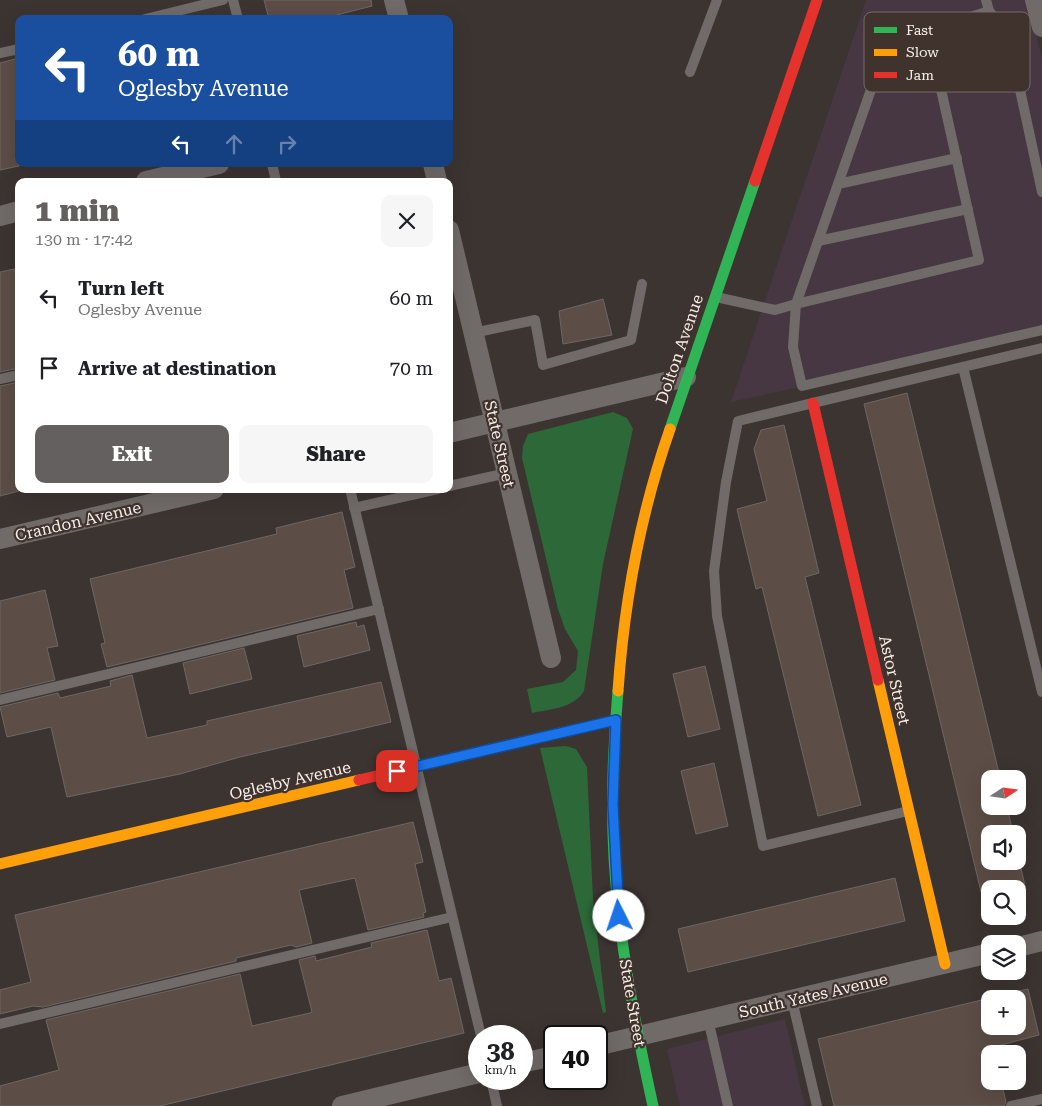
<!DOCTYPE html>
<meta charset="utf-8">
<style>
body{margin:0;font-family:"Roboto Serif",serif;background:#f6f6f6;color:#202124;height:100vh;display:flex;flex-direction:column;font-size:19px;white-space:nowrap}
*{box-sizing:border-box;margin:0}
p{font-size:16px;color:#757577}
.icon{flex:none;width:28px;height:28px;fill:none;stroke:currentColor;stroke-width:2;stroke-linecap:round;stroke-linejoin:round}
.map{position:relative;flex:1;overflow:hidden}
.sheet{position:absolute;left:15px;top:178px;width:438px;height:315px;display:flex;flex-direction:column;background:#fff;border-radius:10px;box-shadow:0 5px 20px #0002}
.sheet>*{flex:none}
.hud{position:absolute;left:15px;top:15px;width:438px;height:152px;border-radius:10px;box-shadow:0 5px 20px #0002;background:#1a4fa0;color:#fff;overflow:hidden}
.needle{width:32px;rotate:77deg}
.fabs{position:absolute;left:981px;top:770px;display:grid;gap:10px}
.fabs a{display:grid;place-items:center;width:45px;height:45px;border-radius:10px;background:#fff;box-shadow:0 5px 20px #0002;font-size:25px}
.speed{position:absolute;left:468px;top:1025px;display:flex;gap:10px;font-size:25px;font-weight:700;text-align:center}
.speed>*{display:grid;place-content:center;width:65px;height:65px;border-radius:50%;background:#fff;box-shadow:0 5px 20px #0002;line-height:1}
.speed small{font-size:12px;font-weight:400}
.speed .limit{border:2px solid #111;border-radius:8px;background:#fff;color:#111}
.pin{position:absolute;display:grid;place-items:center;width:42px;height:42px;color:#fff;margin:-21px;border-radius:10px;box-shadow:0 2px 8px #0006}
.me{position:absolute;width:55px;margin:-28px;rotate:356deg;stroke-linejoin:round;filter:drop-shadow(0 0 4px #0008)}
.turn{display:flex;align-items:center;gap:18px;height:105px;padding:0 20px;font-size:22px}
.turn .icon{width:65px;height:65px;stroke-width:2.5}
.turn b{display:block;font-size:35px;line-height:42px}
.lanes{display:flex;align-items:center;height:48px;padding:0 20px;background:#0003;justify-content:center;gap:25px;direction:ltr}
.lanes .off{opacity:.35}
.round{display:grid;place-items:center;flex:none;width:52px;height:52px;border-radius:10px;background:#f6f6f6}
.overview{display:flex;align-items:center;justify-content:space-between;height:85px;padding:0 20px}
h1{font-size:30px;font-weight:800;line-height:38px;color:#646060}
.primary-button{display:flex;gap:10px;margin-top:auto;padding:10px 20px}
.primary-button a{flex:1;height:58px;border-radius:10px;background:#646060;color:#fff;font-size:20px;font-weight:800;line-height:58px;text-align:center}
.primary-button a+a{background:#f6f6f6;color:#202124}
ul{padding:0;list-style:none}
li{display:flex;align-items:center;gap:15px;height:70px;padding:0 20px}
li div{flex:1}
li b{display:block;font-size:19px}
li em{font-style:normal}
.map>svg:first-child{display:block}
</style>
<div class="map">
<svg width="1042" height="1106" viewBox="0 0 1042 1106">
<rect width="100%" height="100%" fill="#3c3431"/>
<g fill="#463743">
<path d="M 866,0 L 1028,0 L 1042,59 L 1042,334 L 731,402 Z"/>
<path d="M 785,1019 L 805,1106 L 680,1106 L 667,1049 Z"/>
</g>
<g fill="#2c6838">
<path d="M 613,412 L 627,418 L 633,429 L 603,564 L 584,691 C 574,708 551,709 532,713 L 527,689 L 563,682 L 576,670 L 578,651 L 565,629 L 558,609 L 522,458 L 523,446 L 528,434 Z"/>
<path d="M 566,746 L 576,749 L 587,767 L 593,899 L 606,1012 L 603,1013 L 540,748 Z"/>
</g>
<g fill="#5c4d46" stroke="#6e6765" fill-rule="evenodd">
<path d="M 264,0 L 371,0 L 372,6 L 321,19 L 269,19 Z"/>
<path d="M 19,58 L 19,166 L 0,170 L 0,63 Z"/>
<path d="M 19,268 L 19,368 L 0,372 L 0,272 Z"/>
<path d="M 603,299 L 612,335 L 563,344 L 559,311 Z"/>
<path d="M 19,382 L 19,491 L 0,496 L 0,386 Z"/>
<path d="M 907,393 L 1000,777 L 999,779 L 990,779 L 990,806 L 1007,806 L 1013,833 L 990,834 L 990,861 L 1018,861 L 1018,855 L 1026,890 L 1018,892 L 1018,889 L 990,889 L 990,898 L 983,900 L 864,404 Z"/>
<path d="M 784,425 L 819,573 L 805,577 L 861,805 L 818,816 L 762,587 L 756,589 L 737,509 L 767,501 L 754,449 L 761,430 Z"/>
<path d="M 342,512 L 355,567 L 344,570 L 353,608 L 107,667 L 101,644 L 105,643 L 90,579 L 277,534 L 276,528 Z"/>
<path d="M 45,590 L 58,646 L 47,648 L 55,680 L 0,693 L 0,601 Z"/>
<path d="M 356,622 L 357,627 L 364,625 L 370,650 L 304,667 L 297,636 Z"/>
<path d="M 244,648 L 252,679 L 190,694 L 183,663 Z"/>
<path d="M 705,666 L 720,729 L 688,737 L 673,674 Z"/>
<path d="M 132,675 L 147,738 L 207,725 L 207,721 L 381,682 L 391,722 L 240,757 L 180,774 L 67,797 L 51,727 L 7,737 L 0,707 L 58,693 L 60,698 L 111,686 L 110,681 Z"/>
<path d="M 714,763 L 728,826 L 696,834 L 681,771 Z"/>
<path d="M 413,822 L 423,862 L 415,864 L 426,912 L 423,913 L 424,917 L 368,930 L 355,878 L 299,890 L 312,943 L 296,947 L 291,945 L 236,958 L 236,961 L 43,1007 L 33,1006 L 0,1014 L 0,990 L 31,982 L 15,915 Z"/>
<path d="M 895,878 L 905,921 L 688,972 L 678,929 Z"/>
<path d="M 427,930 L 439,981 L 451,978 L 464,1033 L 160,1106 L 0,1106 L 0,1086 L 59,1070 L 46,1020 L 240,974 L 252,1026 L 310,1013 L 312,1012 L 299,960 L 315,956 L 316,961 L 372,947 L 371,943 Z"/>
<path d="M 1028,989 L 1039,1035 L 990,1048 L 990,1081 L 1001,1081 L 1006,1102 L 1004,1106 L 834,1106 L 818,1039 ZM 990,999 L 1018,999 L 1018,1026 L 990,1026 Z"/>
</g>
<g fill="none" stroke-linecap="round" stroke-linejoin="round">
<g stroke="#706a68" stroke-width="10">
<path d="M 233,0 L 238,19"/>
<path d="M 989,11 L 1008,34 L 1042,192"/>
<path d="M 145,19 L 223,0"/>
<path d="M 928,31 L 979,260 L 796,304 L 793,347 L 802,386 L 1042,330"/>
<path d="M 0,53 L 19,49"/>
<path d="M 690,72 L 717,0"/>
<path d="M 272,164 L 276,181"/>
<path d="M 838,184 L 957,158"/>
<path d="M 818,241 L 968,209"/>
<path d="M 716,297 L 775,310 L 796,304 L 887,44 L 989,11 L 986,0"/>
<path d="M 473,333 L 535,320 L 543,365 L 631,340 L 642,284"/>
<path d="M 963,367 L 1042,692"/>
<path d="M 0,379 L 19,375"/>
<path d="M 449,486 L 507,473"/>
<path d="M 350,489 L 481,1036"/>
<path d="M 354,508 L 438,489"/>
<path d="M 0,700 L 379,609"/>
<path d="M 908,811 L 763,846 L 717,616 L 714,571 L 726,482 L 738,421 L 1042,348"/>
<path d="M 792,1000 L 817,1106"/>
<path d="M 708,1019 L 728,1106"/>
<path d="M 0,1024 L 452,917"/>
<path d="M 491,1079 L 497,1106"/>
<path d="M 1011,1106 L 1042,1099"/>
</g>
<g stroke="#706a68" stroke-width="20">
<path d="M 394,0 L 399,19"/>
<path d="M 1035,0 L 1042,27"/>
<path d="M 433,164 L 437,181"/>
<path d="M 146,181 L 219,164"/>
<path d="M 0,216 L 19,211"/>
<path d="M 449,230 L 551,658"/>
<path d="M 449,433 L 686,377"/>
<path d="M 0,539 L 214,489"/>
<path d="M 1018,947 L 1042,941"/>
<path d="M 596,1046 L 990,953"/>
<path d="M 521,1063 L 554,1056"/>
<path d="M 342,1106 L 479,1073"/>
</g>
<g stroke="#30b455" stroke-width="11">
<path d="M 670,429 L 755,181"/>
<path d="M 618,691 C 613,746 611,802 614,858 C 619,942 635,1024 653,1106"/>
<path d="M 542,737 L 616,720"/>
</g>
<g stroke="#ff9f0a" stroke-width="11">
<path d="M 878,680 L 945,964"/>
<path d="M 618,691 C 624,604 641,512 670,429"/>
<path d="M 0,864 L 359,780"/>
</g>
<g stroke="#e5322d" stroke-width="11">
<path d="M 755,181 L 817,0"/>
<path d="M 813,403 L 878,680"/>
<path d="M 359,780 L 542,737"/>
</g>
</g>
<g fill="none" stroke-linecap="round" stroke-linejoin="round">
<defs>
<path id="route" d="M 397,771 L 616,720 L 613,805 L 619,916"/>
</defs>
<use href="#route" stroke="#114b97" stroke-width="12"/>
<use href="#route" stroke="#1a73e8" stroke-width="9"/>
</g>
<g text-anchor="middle" stroke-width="4.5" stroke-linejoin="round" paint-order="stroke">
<g font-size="16" fill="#f7eeea" stroke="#40332d">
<text transform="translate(679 349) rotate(-71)" y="6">Dolton Avenue</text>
<text transform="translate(500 444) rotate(77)" y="6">State Street</text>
<text transform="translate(78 521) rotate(-13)" y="6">Crandon Avenue</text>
<text transform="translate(895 680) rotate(77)" y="6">Astor Street</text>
<text transform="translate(290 780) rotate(-13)" y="6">Oglesby Avenue</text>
<text transform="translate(813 995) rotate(-13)" y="6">South Yates Avenue</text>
<text transform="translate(633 1003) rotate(80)" y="6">State Street</text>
</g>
</g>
<rect x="864" y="12" width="166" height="80" rx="8" fill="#40332d" stroke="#776b66" stroke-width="1"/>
<rect x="874" y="27" width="23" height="6" fill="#30b455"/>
<rect x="874" y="49" width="23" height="7" fill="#ff9f0a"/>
<rect x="874" y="72" width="23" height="6" fill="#e5322d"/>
<g font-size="14" fill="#f7eeea">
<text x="906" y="35">Fast</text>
<text x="906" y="57">Slow</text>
<text x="906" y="80">Jam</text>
</g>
</svg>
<div class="fabs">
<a><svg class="needle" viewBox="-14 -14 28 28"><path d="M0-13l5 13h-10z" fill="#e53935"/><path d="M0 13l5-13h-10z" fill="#757577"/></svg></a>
<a><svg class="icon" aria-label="sound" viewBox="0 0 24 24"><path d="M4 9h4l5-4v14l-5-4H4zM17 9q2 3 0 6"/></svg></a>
<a><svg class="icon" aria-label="search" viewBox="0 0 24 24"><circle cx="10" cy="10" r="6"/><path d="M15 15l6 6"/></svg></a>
<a><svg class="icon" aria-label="layers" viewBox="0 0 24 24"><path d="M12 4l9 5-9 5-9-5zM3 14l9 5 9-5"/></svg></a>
<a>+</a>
<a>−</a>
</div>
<div class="speed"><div>38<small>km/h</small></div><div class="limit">40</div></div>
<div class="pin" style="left:397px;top:771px;background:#d93025"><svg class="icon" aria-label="arrive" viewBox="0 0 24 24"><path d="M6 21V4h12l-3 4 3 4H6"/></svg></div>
<svg class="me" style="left:619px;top:916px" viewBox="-20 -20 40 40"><circle r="19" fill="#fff"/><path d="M0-13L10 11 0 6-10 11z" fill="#1a73e8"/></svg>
<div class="hud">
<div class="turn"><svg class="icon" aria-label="left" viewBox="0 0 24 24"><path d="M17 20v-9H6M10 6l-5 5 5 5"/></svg><div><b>60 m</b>Oglesby Avenue</div></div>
<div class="lanes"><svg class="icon" aria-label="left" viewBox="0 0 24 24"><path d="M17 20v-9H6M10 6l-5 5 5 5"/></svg><svg class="icon off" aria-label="ahead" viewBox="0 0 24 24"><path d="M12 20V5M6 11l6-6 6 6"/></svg><svg class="icon off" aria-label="right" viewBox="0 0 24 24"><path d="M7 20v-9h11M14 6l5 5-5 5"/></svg></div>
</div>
<section class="sheet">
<div class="overview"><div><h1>1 min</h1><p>130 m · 17:42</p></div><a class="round"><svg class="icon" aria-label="close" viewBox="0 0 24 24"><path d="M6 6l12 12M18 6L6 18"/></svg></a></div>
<ul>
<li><svg class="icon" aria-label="left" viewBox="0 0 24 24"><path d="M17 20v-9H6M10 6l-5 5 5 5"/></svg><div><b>Turn left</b><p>Oglesby Avenue</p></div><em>60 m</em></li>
<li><svg class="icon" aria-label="arrive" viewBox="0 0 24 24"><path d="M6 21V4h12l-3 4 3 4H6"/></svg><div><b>Arrive at destination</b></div><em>70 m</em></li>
</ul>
<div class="primary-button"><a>Exit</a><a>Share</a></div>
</section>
</div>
